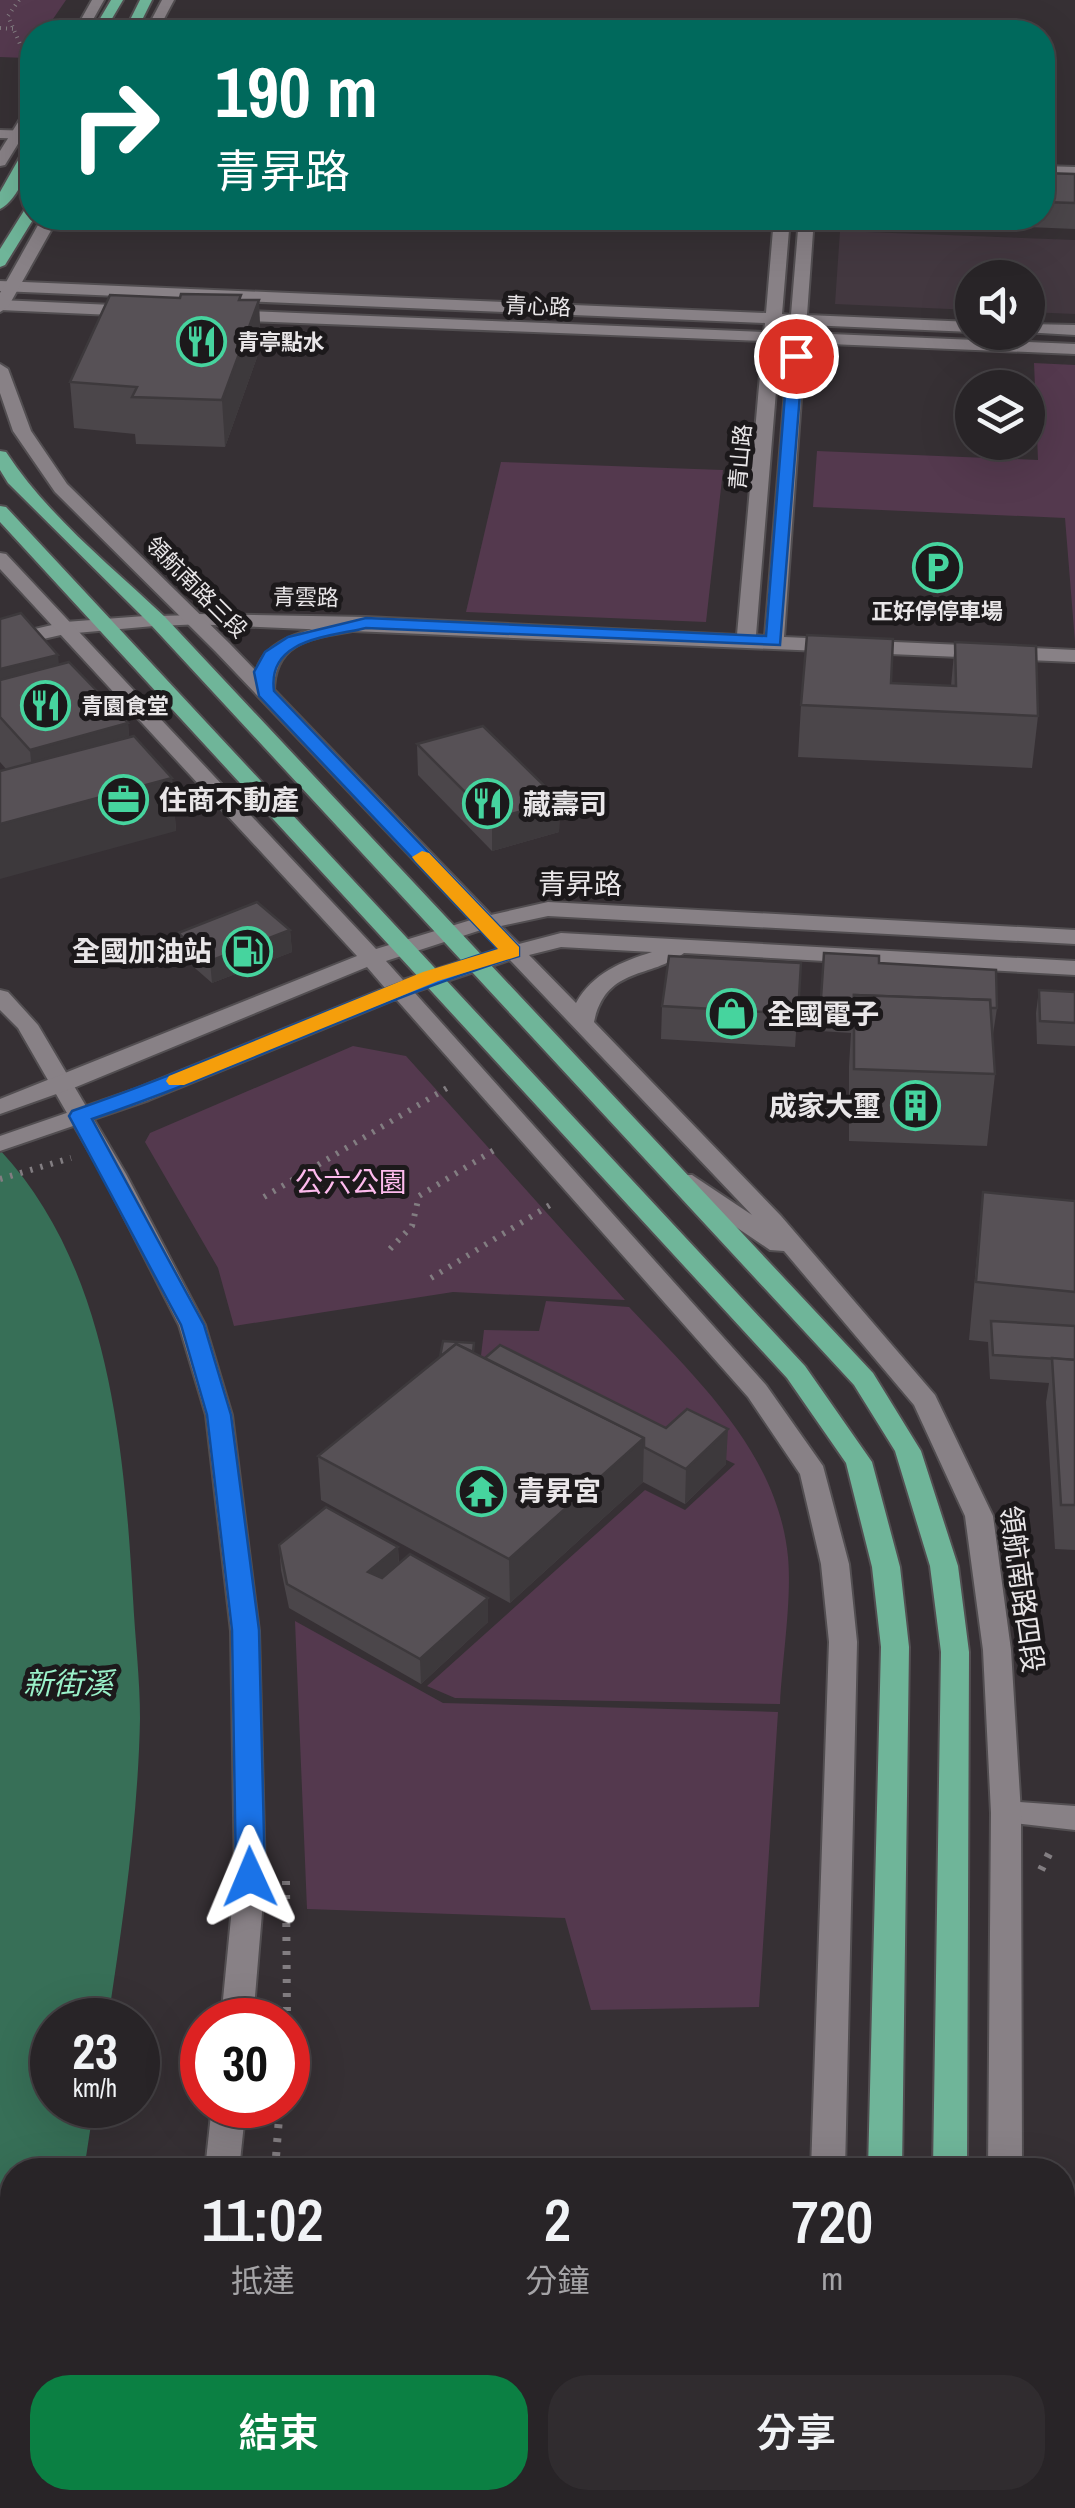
<!DOCTYPE html>
<html lang="zh-TW">
<meta charset="utf-8">
<style>
body{margin:0;font-family:"Archivo Narrow","Noto Sans TC",sans-serif;background:#302c2f;color:#f1f3f6;height:100vh;display:flex;flex-direction:column;font-size:38px;white-space:nowrap}
*{box-sizing:border-box;margin:0}
p{font-size:32px;color:#a5a4a7}
.icon{flex:none;width:55px;height:55px;fill:none;stroke:currentColor;stroke-width:2;stroke-linecap:round;stroke-linejoin:round}
.map{position:relative;flex:1;overflow:hidden}
.side{position:absolute;left:0px;top:2158px;width:1075px;height:352px;display:flex;flex-direction:column;background:#282427;border-radius:40px 40px 0 0;box-shadow:0 10px 40px #0002,0 0 0 2px #444144}
.side>*{flex:none}
.hud{position:absolute;left:20px;top:20px;width:1035px;height:210px;border-radius:40px;box-shadow:0 10px 40px #0002,0 0 0 2px #444144;background:#00695c;color:#fff;overflow:hidden}
.tools{position:absolute;left:955px;top:260px;display:grid;gap:20px}
.tools a{display:grid;place-items:center;width:90px;height:90px;border-radius:50%;background:#282427;box-shadow:0 10px 40px #0002,0 0 0 2px #444144;font-size:50px}
.speed{position:absolute;left:30px;top:1998px;display:flex;gap:20px;font-size:50px;font-weight:700;text-align:center}
.speed>*{display:grid;place-content:center;width:130px;height:130px;border-radius:50%;background:#282427;box-shadow:0 10px 40px #0002,0 0 0 2px #444144;line-height:1}
.speed small{font-size:25px;font-weight:400}
.speed .limit{border:15px solid #d22;background:#fff;color:#111}
.pin{position:absolute;display:grid;place-items:center;width:85px;height:85px;color:#fff;margin:-42px;border:5px solid #fff;border-radius:50%;box-shadow:0 2px 10px #0007}
.me{position:absolute;width:110px;margin:-55px;rotate:359deg;stroke-linejoin:round;filter:drop-shadow(0 0 8px #0008)}
.turn{display:flex;align-items:center;gap:35px;height:210px;padding:0 30px;font-size:45px}
.turn .icon{width:130px;height:130px;stroke-width:2.5}
.turn b{display:block;font-size:70px;line-height:85px}
.eta{display:flex;justify-content:space-evenly;align-items:center;height:170px;text-align:center}
.eta b{font-size:60px;font-weight:600;line-height:70px}
.action{display:flex;gap:20px;margin-top:auto;padding:20px 30px}
.action a{flex:1;height:115px;border-radius:40px;background:#0b8043;color:#fff;font-size:40px;font-weight:600;line-height:115px;text-align:center}
.action a+a{background:#302c2f;color:#f1f3f6}
.map>svg:first-child{display:block}
</style>
<div class="map">
<svg width="1075" height="2508" viewBox="0 0 1075 2508">
<rect width="100%" height="100%" fill="#363034"/>
<path fill="#433840" d="M 840,231 L 1075,240 L 1075,314 L 1028,312 L 1028,278 L 972,278 L 972,310 L 835,304 Z"/>
<g fill="#54394e">
<path d="M 0,0 L 66,0 L 44,32 L 32,32 L 32,48 L 26,58 L 0,57 Z"/>
<path d="M 1034,363 L 1075,365 L 1075,642 L 1065,518 L 813,507 L 817,451 L 1038,460 Z"/>
<path d="M 501,462 L 723,470 L 706,622 L 466,612 Z"/>
<path d="M 353,1046 L 406,1056 L 625,1300 L 453,1292 L 234,1326 L 218,1268 L 145,1142 L 150,1133 Z"/>
<path d="M 546,1301 L 629,1307 C 696,1378 778,1453 788,1557 C 792,1600 782,1660 780,1704 L 455,1698 L 427,1686 L 645,1490 L 685,1510 L 735,1464 L 682,1439 L 480,1364 L 484,1330 L 539,1331 Z"/>
<path d="M 295,1621 L 443,1703 L 778,1712 L 759,2007 L 591,2010 L 565,1918 L 307,1909 Z"/>
</g>
<path fill="#376f57" d="M 0,1150 C 109,1267 124,1445 133,1598 C 135,1638 140,1679 140,1719 C 138,1819 123,1921 108,2020 L 52,2020 L 52,2105 L 94,2105 L 84,2170 L 12,2170 L 12,2498 L 26,2498 L 24,2508 L 0,2508 Z"/>
<g fill="none" stroke-linecap="round" stroke-linejoin="round">
<defs>
<g id="lane">
<path d="M 196,615 L 202,616 L 202,624 L 158,626 L 149,621 L 158,616 Z"/>
<path d="M 357,620 L 366,625 L 363,629 C 320,638 274,636 274,692 L 265,697 L 259,696 C 239,639 319,626 357,620 Z"/>
</g>
<g id="street">
<path d="M 0,130 L 32,131 L 32,139 L 0,138 Z"/>
<path d="M 1042,166 L 1075,167 L 1075,175 L 1042,174 Z"/>
<path d="M 774,218 L 790,218 L 782,314 L 791,315 L 799,218 L 814,218 L 807,315 L 972,322 L 972,332 L 807,325 L 806,333 L 1075,344 L 1075,354 L 805,343 L 784,637 L 1075,650 L 1075,662 L 189,624 L 189,616 L 196,614 L 366,617 L 737,635 L 763,341 L 225,320 L 217,315 L 225,310 L 764,332 L 765,323 L 0,291 L 0,281 L 766,313 ZM 781,324 L 791,324 L 790,333 L 780,332 ZM 780,342 L 789,342 L 765,636 L 756,635 Z"/>
<path d="M 0,300 L 135,306 L 143,311 L 135,316 L 0,310 Z"/>
<path d="M 1028,324 L 1075,325 L 1075,335 L 1023,332 L 1028,332 Z"/>
<path d="M 158,615 L 165,617 L 165,625 L 65,634 L 0,649 L 0,637 L 65,622 Z"/>
<path d="M 0,990 L 8,992 L 38,1025 L 126,1174 L 205,1325 L 232,1415 L 259,1631 L 265,1877 L 253,2020 L 221,2020 L 235,1877 L 231,1631 L 206,1415 L 179,1325 L 102,1174 L 18,1028 L 0,1010 Z"/>
<path d="M 1006,1801 L 1075,1806 L 1075,1830 L 995,1821 L 991,1813 L 995,1805 Z"/>
<path d="M 212,2105 L 246,2105 L 239,2170 L 205,2170 Z"/>
<path d="M 171,2498 L 207,2498 L 207,2508 L 169,2508 Z"/>
</g>
<g id="secondary">
<path d="M 92,0 L 104,0 L 86,32 L 74,32 Z"/>
<path d="M 162,0 L 174,0 L 157,32 L 145,32 Z"/>
<path d="M 32,107 L 32,121 L 5,165 L 0,166 L 0,151 L 27,108 Z"/>
<path d="M 42,218 L 58,218 L 8,307 L 0,312 L 0,293 Z"/>
<path d="M 0,364 L 8,369 L 31,431 L 67,484 L 229,643 L 491,915 L 548,902 L 1075,930 L 1075,944 L 548,916 L 501,926 L 519,944 L 561,933 L 1075,961 L 1075,975 L 684,953 C 650,979 606,966 594,1022 L 781,1216 L 935,1395 L 993,1516 L 1011,1650 L 1021,1813 L 1022,2170 L 988,2170 L 991,1813 L 983,1650 L 965,1516 L 914,1405 L 784,1251 L 770,1250 L 674,1185 L 671,1180 L 674,1175 L 692,1175 L 752,1215 L 510,960 L 414,992 L 766,1385 L 823,1466 L 849,1564 L 857,1642 L 845,2170 L 811,2170 L 829,1642 L 821,1564 L 800,1474 L 748,1397 L 396,999 L 149,1100 L 0,1151 L 0,1136 L 133,1090 L 385,988 L 367,967 L 76,1087 L 0,1114 L 0,1099 L 357,956 L 0,569 L 0,553 L 6,554 L 376,949 L 471,920 L 215,651 L 55,492 L 13,431 L 0,393 ZM 481,930 L 499,949 L 403,980 L 386,961 ZM 561,947 L 652,952 C 621,962 593,973 576,1003 L 529,955 Z"/>
<path d="M 800,2498 L 836,2498 L 837,2508 L 799,2508 Z"/>
<path d="M 987,2498 L 1023,2498 L 1024,2508 L 986,2508 Z"/>
</g>
<g id="primary">
<path d="M 111,0 L 123,0 L 104,32 L 92,32 Z"/>
<path d="M 140,0 L 152,0 L 136,32 L 124,32 Z"/>
<path d="M 32,144 C 33,163 18,200 0,209 L 0,192 L 25,148 Z"/>
<path d="M 32,205 L 34,218 L 5,265 L 0,267 L 0,249 L 27,206 Z"/>
<path d="M 0,451 L 6,452 C 48,516 110,565 165,617 L 873,1373 L 921,1451 L 958,1566 L 969,1652 L 967,2170 L 933,2170 L 941,1652 L 930,1566 L 895,1451 L 854,1385 L 151,625 L 8,483 L 0,470 Z"/>
<path d="M 0,506 L 6,507 L 805,1366 L 872,1462 L 900,1567 L 909,1647 L 902,2170 L 868,2170 L 881,1647 L 872,1567 L 846,1463 L 787,1378 L 0,522 Z"/>
<path d="M 860,2498 L 896,2498 L 897,2508 L 859,2508 Z"/>
<path d="M 928,2498 L 964,2498 L 965,2508 L 927,2508 Z"/>
</g>
</defs>
<use href="#lane" stroke="#524e51" stroke-width="4"/>
<use href="#street" stroke="#524e51" stroke-width="4"/>
<use href="#secondary" stroke="#524e51" stroke-width="4"/>
<use href="#primary" stroke="#524e51" stroke-width="4"/>
<g stroke="#827d81" stroke-width="4" stroke-dasharray="1 5" stroke-linecap="butt">
<path d="M 19,0 L 8,16 L 26,58 L 32,58"/>
<path d="M 0,28 L 15,29"/>
</g>
<g stroke="#827d81" stroke-width="6" stroke-dasharray="2.5 8" stroke-linecap="butt">
<path d="M 0,1179 L 71,1158"/>
<path d="M 264,1197 L 447,1088"/>
<path d="M 390,1249 L 412,1226 L 419,1196 L 499,1147"/>
<path d="M 431,1278 L 550,1205"/>
</g>
<g stroke="#827d81" stroke-width="8" stroke-dasharray="4 10" stroke-linecap="butt">
<path d="M 1041,1870 L 1053,1846"/>
<path d="M 286,1881 L 287,2020"/>
<path d="M 275,2170 L 280,2105"/>
<path d="M 1048,2498 L 1048,2508"/>
<path d="M 247,2508 L 248,2498"/>
</g>
<use href="#lane" fill="#888186" fill-rule="evenodd"/>
<use href="#street" fill="#888186" fill-rule="evenodd"/>
<use href="#secondary" fill="#888186" fill-rule="evenodd"/>
<use href="#primary" fill="#6fb599" fill-rule="evenodd"/>
</g>
<g fill="#4b464a">
<path d="M 1042,173 L 1075,174 L 1075,229 L 983,225 L 983,218 L 1042,218 Z"/>
<path d="M 866,218 L 967,218 L 966,224 L 866,220 Z"/>
<path d="M 241,300 L 261,346 L 225,447 L 136,444 L 135,434 L 74,428 L 70,382 Z"/>
<path d="M 0,619 L 59,665 L 128,723 L 129,738 L 172,778 L 176,831 L 7,770 L 0,762 Z"/>
<path d="M 955,642 L 1038,716 L 1032,768 L 798,757 L 801,705 L 891,683 L 951,686 Z"/>
<path d="M 417,744 L 560,801 L 559,832 L 492,851 L 418,775 Z"/>
<path d="M 290,930 L 292,952 L 212,983 L 180,955 L 178,933 Z"/>
<path d="M 824,953 L 879,963 L 997,1008 L 992,1041 L 995,1074 L 987,1146 L 849,1141 L 849,1066 L 851,1033 L 819,1031 Z"/>
<path d="M 801,963 L 795,1047 L 661,1039 L 662,1006 Z"/>
<path d="M 1039,990 L 1075,992 L 1075,1046 L 1037,1044 L 1036,1013 Z"/>
<path d="M 983,1192 L 1075,1201 L 1075,1550 L 1055,1549 L 1046,1402 L 1049,1383 L 990,1379 L 988,1342 L 969,1340 Z"/>
<path d="M 474,1353 L 726,1464 L 685,1504 L 643,1482 L 510,1603 L 321,1500 L 318,1456 Z"/>
<path d="M 279,1545 L 398,1547 L 399,1564 L 488,1622 L 421,1684 L 289,1608 L 281,1570 Z"/>
</g>
<g fill="#3d393c">
<path d="M 259,300 L 261,346 L 225,447 L 222,400 Z"/>
<path d="M 58,655 L 63,706 L 0,717 L 0,669 Z"/>
<path d="M 128,723 L 132,775 L 35,802 L 30,750 Z"/>
<path d="M 172,778 L 176,831 L 0,879 L 0,824 Z"/>
<path d="M 560,801 L 559,832 L 492,851 L 492,819 Z"/>
<path d="M 290,930 L 292,952 L 212,983 L 210,961 Z"/>
<path d="M 728,1429 L 726,1464 L 685,1504 L 686,1469 Z"/>
<path d="M 644,1438 L 643,1482 L 510,1603 L 509,1559 Z"/>
<path d="M 398,1547 L 399,1571 L 369,1596 L 368,1572 Z"/>
<path d="M 488,1598 L 488,1622 L 421,1684 L 420,1659 Z"/>
<path d="M 435,2498 L 446,2498 L 444,2508 L 433,2508 Z"/>
</g>
<g fill="#575156" stroke="#3d393c" stroke-width="2.5">
<path d="M 1042,173 L 1075,174 L 1075,203 L 1042,202 Z"/>
<path d="M 181,294 L 241,295 L 239,300 L 259,300 L 222,400 L 132,397 L 137,387 L 70,382 L 110,295 L 180,298 Z"/>
<path d="M 21,613 L 58,655 L 0,669 L 0,619 Z"/>
<path d="M 807,635 L 893,639 L 891,683 L 956,686 L 955,642 L 1036,646 L 1038,716 L 801,705 Z"/>
<path d="M 69,662 L 128,723 L 30,750 L 0,717 L 0,680 Z"/>
<path d="M 483,726 L 560,801 L 492,819 L 417,744 Z"/>
<path d="M 134,736 L 172,778 L 0,824 L 0,771 Z"/>
<path d="M 257,902 L 290,930 L 210,961 L 178,933 Z"/>
<path d="M 824,953 L 879,956 L 879,963 L 996,970 L 997,1008 L 990,1008 L 990,1000 L 854,995 L 854,1000 L 821,998 Z"/>
<path d="M 669,956 L 801,963 L 798,1014 L 662,1006 Z"/>
<path d="M 1039,990 L 1075,992 L 1075,1023 L 1040,1021 Z"/>
<path d="M 854,995 L 990,1000 L 995,1074 L 854,1069 Z"/>
<path d="M 983,1192 L 1075,1201 L 1075,1292 L 976,1282 Z"/>
<path d="M 991,1321 L 1075,1326 L 1075,1360 L 993,1355 Z"/>
<path d="M 443,1341 L 474,1343 L 473,1352 L 456,1344 L 440,1357 Z"/>
<path d="M 456,1344 L 644,1438 L 509,1559 L 318,1456 Z"/>
<path d="M 500,1345 L 666,1428 L 687,1409 L 728,1429 L 686,1469 L 644,1447 L 644,1438 L 485,1358 Z"/>
<path d="M 1052,1358 L 1075,1360 L 1075,1505 L 1061,1505 Z"/>
<path d="M 326,1507 L 398,1547 L 368,1572 L 382,1578 L 410,1554 L 488,1598 L 420,1659 L 287,1584 L 279,1545 Z"/>
<path d="M 311,2498 L 435,2498 L 433,2508 L 310,2508 Z"/>
</g>
<path fill="#1a73e8" stroke="#114b97" stroke-width="2.5" d="M 796,352 L 803,356 L 780,645 L 366,628 C 328,637 267,639 274,691 L 519,947 L 519,956 C 373,1001 237,1070 92,1119 L 204,1325 L 231,1415 L 259,1630 L 265,1877 L 260,1885 L 250,1888 L 241,1885 L 236,1877 L 232,1630 L 207,1415 L 181,1325 L 69,1116 L 72,1111 C 216,1062 353,994 498,949 L 259,696 L 254,672 L 265,652 L 288,637 L 366,618 L 766,636 L 788,356 Z"/>
<path fill="#f59e0b" d="M 422,851 L 429,853 L 519,947 L 519,956 L 438,981 L 184,1085 L 169,1085 L 166,1081 L 169,1076 L 423,972 L 498,949 L 415,861 L 412,857 Z"/>
<defs>
<symbol id="restaurant-ring" viewBox="-11 -11 22 22"><circle r="9.5" fill="#1c191b" stroke="#46d49e" stroke-width="1.5"/><path d="M-5-6h1v4h1v-4h1v4h1v-4h1v5L-1.5 .5V6h-2V.5L-5-1ZM5-6V6H3V1.5H1.5Q1.5-4 5-6Z" fill="#46d49e"/></symbol>
<symbol id="parking-ring" viewBox="-11 -11 22 22"><circle r="9.5" fill="#1c191b" stroke="#46d49e" stroke-width="1.5"/><path d="M-3.5-5.5H1a3.5 3.5 0 0 1 0 7H-1V5.5H-3.5ZM-1-3.4V-.6H.8a1.4 1.4 0 0 0 0-2.8Z" fill="#46d49e"/></symbol>
<symbol id="office-ring" viewBox="-11 -11 22 22"><circle r="9.5" fill="#1c191b" stroke="#46d49e" stroke-width="1.5"/><path d="M-6-3h4V-5.5h4V-3h4V5H-6ZM-1-4.5V-3h2v-1.5ZM-6 0V1H6V0Z" fill="#46d49e"/></symbol>
<symbol id="fuel-ring" viewBox="-11 -11 22 22"><circle r="9.5" fill="#1c191b" stroke="#46d49e" stroke-width="1.5"/><path d="M-5.5-6h7V0h2V4h1.3V-2.5L3-4.5l.8-.8L6-3V5H2.5V1h-1V6h-7ZM-4.2-4.7v3.2H.2V-4.7Z" fill="#46d49e"/></symbol>
<symbol id="shop-ring" viewBox="-11 -11 22 22"><circle r="9.5" fill="#1c191b" stroke="#46d49e" stroke-width="1.5"/><path d="M-5-2.5h2.3a2.7 3.5 0 0 1 5.4 0H5L5.5 6h-11ZM-1.5-2.5h3a1.5 2.3 0 0 0-3 0Z" fill="#46d49e"/></symbol>
<symbol id="building-ring" viewBox="-11 -11 22 22"><circle r="9.5" fill="#1c191b" stroke="#46d49e" stroke-width="1.5"/><path d="M-4-6H4V6H1V3H-1V6H-4ZM-2.5-4.3h1.7v1.8h-1.7ZM.8-4.3h1.7v1.8H.8ZM-2.5-1h1.7V.8h-1.7ZM.8-1h1.7V.8H.8Z" fill="#46d49e"/></symbol>
<symbol id="temple-ring" viewBox="-11 -11 22 22"><circle r="9.5" fill="#1c191b" stroke="#46d49e" stroke-width="1.5"/><path d="M0-6L5-2H3V0L6.5 2.5H4V6H1.5V3h-3V6H-4V2.5H-6.5L-3 0V-2H-5Z" fill="#46d49e"/></symbol>
</defs>
<g fill-rule="evenodd">
<use href="#restaurant-ring" x="174" y="314" width="55" height="55"/>
<use href="#parking-ring" x="910" y="540" width="55" height="55"/>
<use href="#restaurant-ring" x="18" y="678" width="55" height="55"/>
<use href="#office-ring" x="96" y="772" width="55" height="55"/>
<use href="#restaurant-ring" x="460" y="776" width="55" height="55"/>
<use href="#fuel-ring" x="220" y="924" width="55" height="55"/>
<use href="#shop-ring" x="704" y="986" width="55" height="55"/>
<use href="#building-ring" x="888" y="1078" width="55" height="55"/>
<use href="#temple-ring" x="454" y="1464" width="55" height="55"/>
</g>
<g text-anchor="middle" stroke-width="10" stroke-linejoin="round" paint-order="stroke">
<g font-size="22" fill="#e9e6e8" stroke="#1c191b">
<text transform="translate(538 306) rotate(2)" y="8">青心路</text>
<text transform="translate(740 457) rotate(-85)" y="8">青山路</text>
<text transform="translate(197 587) rotate(45)" y="8">領航南路三段</text>
<text transform="translate(306 597) rotate(1)" y="8">青雲路</text>
</g>
<g font-size="22" font-weight="bold" fill="#e9e6e8" stroke="#1c191b" text-anchor="start">
<text x="237" y="350">青亭點水</text>
<text x="937" y="619" text-anchor="middle">正好停停車場</text>
<text x="81" y="714">青園食堂</text>
</g>
<g font-size="28" font-weight="bold" fill="#e9e6e8" stroke="#1c191b" text-anchor="start">
<text x="159" y="810">住商不動產</text>
<text x="523" y="814">藏壽司</text>
<text x="212" y="961" text-anchor="end">全國加油站</text>
<text x="767" y="1024">全國電子</text>
<text x="881" y="1116" text-anchor="end">成家大璽</text>
<text x="517" y="1501">青昇宮</text>
</g>
<g font-size="28" fill="#e9e6e8" stroke="#1c191b">
<text x="580" y="894">青昇路</text>
<text transform="translate(1022 1589) rotate(82)" y="10">領航南路四段</text>
</g>
<g font-size="28" fill="#febbee" stroke="#1c191b">
<text x="351" y="1192">公六公園</text>
</g>
<g font-size="30" font-style="italic" fill="#9af1c9" stroke="#1c191b">
<text x="68" y="1694">新街溪</text>
</g>
</g>
</svg>
<div class="tools">
<a><svg class="icon" aria-label="sound" viewBox="0 0 24 24"><path d="M4 9h4l5-4v14l-5-4H4zM17 9q2 3 0 6"/></svg></a>
<a><svg class="icon" aria-label="layers" viewBox="0 0 24 24"><path d="M12 4l9 5-9 5-9-5zM3 14l9 5 9-5"/></svg></a>
</div>
<div class="speed"><div>23<small>km/h</small></div><div class="limit">30</div></div>
<div class="pin" style="left:796px;top:356px;background:#d93025"><svg class="icon" aria-label="arrive" viewBox="0 0 24 24"><path d="M6 21V4h12l-3 4 3 4H6"/></svg></div>
<svg class="me" style="left:250px;top:1877px" viewBox="-20 -20 40 40"><path d="M0-17L14 15 0 8-14 15z" fill="#1a73e8" stroke="#fff" stroke-width="4"/></svg>
<div class="hud">
<div class="turn"><svg class="icon" aria-label="right" viewBox="0 0 24 24"><path d="M7 20v-9h11M14 6l5 5-5 5"/></svg><div><b>190 m</b>青昇路</div></div>
</div>
<section class="side">
<div class="eta">
<div><b>11:02</b><p>抵達</p></div>
<div><b>2</b><p>分鐘</p></div>
<div><b>720</b><p>m</p></div>
</div>
<div class="action"><a>結束</a><a>分享</a></div>
</section>
</div>
